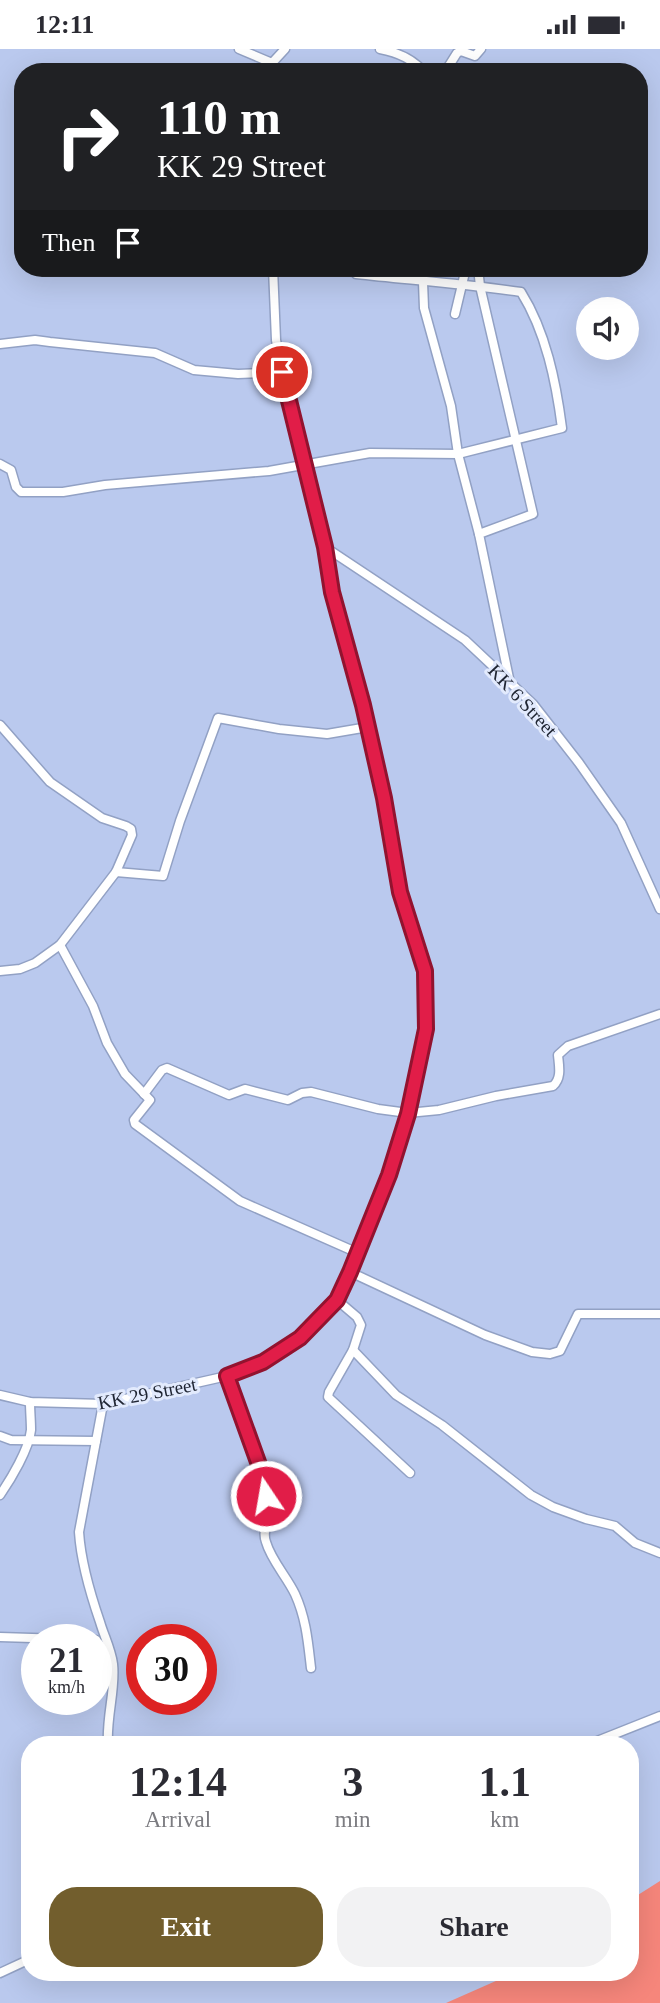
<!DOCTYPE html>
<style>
body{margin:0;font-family:Georgia,serif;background:#f2f2f3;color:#2b2b33;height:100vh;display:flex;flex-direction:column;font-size:26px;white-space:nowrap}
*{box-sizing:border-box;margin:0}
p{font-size:23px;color:#7c7c81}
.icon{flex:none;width:38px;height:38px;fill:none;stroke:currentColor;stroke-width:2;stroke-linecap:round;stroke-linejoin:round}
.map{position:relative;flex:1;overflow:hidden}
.panel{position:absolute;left:21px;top:1687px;width:618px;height:245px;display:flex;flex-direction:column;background:#fff;border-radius:28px;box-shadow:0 7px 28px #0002}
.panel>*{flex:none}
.banner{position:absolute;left:14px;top:14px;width:634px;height:214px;border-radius:28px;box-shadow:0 7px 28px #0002;background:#202124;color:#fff;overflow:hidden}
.tools{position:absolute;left:576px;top:248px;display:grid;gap:14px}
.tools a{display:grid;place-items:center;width:63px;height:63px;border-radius:50%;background:#fff;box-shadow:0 7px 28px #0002;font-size:35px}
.speed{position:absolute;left:21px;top:1575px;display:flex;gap:14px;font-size:35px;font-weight:700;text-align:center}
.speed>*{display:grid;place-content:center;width:91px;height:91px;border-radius:50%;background:#fff;box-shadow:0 7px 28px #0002;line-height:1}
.speed small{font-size:18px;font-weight:400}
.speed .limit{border:10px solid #d22;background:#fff;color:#111}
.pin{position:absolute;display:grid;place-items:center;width:60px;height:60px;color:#fff;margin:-30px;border:4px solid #fff;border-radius:50%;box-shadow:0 2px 7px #0007}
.me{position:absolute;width:77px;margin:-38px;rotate:348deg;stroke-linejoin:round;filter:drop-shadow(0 0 5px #0008)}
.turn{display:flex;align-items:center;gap:24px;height:147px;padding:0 28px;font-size:32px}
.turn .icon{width:91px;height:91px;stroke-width:2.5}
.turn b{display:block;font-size:49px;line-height:60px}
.then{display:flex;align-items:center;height:66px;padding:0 28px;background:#0003;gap:14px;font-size:26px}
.eta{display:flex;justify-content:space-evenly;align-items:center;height:119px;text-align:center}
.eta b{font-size:42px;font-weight:700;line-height:49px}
.cta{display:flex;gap:14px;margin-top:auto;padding:14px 28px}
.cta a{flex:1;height:80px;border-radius:28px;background:#725e2d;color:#fff;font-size:28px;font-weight:700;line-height:80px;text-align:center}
.cta a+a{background:#f2f2f3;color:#2b2b33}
.status{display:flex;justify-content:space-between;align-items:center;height:49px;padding:0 35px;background:#fff;direction:ltr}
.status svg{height:19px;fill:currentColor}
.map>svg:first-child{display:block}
</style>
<div class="status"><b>12:11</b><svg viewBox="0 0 49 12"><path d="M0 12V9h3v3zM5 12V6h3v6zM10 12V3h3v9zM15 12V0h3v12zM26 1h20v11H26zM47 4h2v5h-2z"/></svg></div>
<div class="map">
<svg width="660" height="1954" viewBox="0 0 660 1954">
<rect width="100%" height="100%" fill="#bac9ee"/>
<path fill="#f6867b" d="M 660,1832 L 660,1954 L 446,1954 L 516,1923 L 630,1923 L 630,1851 Z"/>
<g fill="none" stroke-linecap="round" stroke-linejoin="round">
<defs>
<g id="minor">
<path d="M 239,0 L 272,14"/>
<path d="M 380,0 C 396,3 413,10 424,23"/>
<path d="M 270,23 L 272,14 L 285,0"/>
<path d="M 445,23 L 457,4 L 461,2 L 475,7 L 481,0"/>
<path d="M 478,219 L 480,237 L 533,465 L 479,485 L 510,634"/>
<path d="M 423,233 L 424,259 L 451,357 L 458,405 L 479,485"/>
<path d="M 455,265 L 466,219"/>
<path d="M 0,295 L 35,291 L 50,293 L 155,304 L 194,321 L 238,325 L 282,323"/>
<path d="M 0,415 L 11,421 L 16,438 L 21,443 L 63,443 L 105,436 L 269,422 L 370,404 L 458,405 L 562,379 C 556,333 546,283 521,243 C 466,235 411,231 356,225"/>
<path d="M 325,498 L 465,591 L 533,655 L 579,714 L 621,774 L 660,860"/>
<path d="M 0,676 L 50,733 L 102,769 L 126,777 L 131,780 L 132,786 L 116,823 L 60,896 L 35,914 L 20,920 L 0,922"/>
<path d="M 116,823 L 163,827 L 180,772 L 218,669 L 279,680 L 327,685 L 368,678"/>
<path d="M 60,896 L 93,957 L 107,994 L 125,1025 L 150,1051 L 134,1071 L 135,1075 L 240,1152 L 358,1204"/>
<path d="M 144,1045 L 162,1021 L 167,1019 L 229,1046 L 245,1040 L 288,1051 L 302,1044 L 311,1043 L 378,1060 L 408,1064 L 439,1061 L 496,1047 L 553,1037 C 562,1029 559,1017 558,1006 L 568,997 L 660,965"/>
<path d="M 350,1223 L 485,1286 L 532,1303 L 550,1305 L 560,1302 L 578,1265 L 660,1265"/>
<path d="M 337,1251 L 357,1268 L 361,1276 L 353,1301 L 329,1343 L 328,1348 L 410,1424"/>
<path d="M 353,1301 L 396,1346 L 442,1376 L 531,1446 L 553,1458 L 586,1470 L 615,1477 L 635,1494 L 660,1504"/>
<path d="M 227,1327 C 243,1370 259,1412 268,1457 C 271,1470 261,1480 266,1493 C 271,1511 287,1528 295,1545 C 306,1569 308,1593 311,1619"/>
<path d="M 0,1346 L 30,1353 L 103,1355 L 227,1327 L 263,1313 L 300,1289 L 337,1251 L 389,1126 L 408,1064 L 426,980 L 427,953 L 425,922 L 400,843 L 384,749 L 363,656 L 332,543 L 325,498 L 282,323 L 276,291 L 273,219"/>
<path d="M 103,1355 L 79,1483 C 81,1514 90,1544 100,1573 C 104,1587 111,1600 113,1615 C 116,1640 106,1668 108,1696"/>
<path d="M 0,1387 L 11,1391 L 96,1392"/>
<path d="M 0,1446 C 11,1430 29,1400 31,1381 C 31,1372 30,1362 30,1353"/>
<path d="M 0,1588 L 96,1591"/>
<path d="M 587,1696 L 660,1667"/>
<path d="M 0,1924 L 30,1910"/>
</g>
</defs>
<use href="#minor" stroke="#92a1c4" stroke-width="11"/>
<use href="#minor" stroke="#fff" stroke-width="8"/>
</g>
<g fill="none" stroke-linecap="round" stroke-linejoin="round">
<defs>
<path id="route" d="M 266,1447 L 258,1413 L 227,1327 L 263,1313 L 300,1289 L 337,1251 L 350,1223 L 389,1126 L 408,1065 L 426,980 L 425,922 L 400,843 L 384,749 L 363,656 L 332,543 L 325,498 L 282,323"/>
</defs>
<use href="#route" stroke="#92132f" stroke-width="18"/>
<use href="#route" stroke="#e11d48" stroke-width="12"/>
</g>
<g text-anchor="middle" stroke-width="6" stroke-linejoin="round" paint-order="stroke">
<g font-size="19" fill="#202634" stroke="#e2eafd">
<text transform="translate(523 651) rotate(47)" y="7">KK 6 Street</text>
<text transform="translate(147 1344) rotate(-11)" y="7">KK 29 Street</text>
</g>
</g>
</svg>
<div class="tools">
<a><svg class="icon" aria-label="sound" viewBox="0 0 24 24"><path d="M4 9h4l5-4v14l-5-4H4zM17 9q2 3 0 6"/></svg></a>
</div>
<div class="speed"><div>21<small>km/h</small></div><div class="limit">30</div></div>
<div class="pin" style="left:282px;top:323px;background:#d93025"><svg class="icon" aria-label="arrive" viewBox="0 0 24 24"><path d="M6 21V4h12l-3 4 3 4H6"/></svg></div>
<svg class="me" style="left:266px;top:1447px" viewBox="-20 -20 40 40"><circle r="17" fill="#e11d48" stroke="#fff" stroke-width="3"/><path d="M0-11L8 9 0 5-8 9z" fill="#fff"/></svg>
<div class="banner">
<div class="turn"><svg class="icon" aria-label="right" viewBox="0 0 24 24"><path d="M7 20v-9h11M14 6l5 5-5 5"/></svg><div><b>110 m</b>KK 29 Street</div></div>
<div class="then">Then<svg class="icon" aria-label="arrive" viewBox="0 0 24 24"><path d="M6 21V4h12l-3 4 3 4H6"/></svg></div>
</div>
<section class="panel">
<div class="eta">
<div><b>12:14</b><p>Arrival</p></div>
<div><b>3</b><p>min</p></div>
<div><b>1.1</b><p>km</p></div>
</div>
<div class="cta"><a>Exit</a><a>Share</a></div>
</section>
</div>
